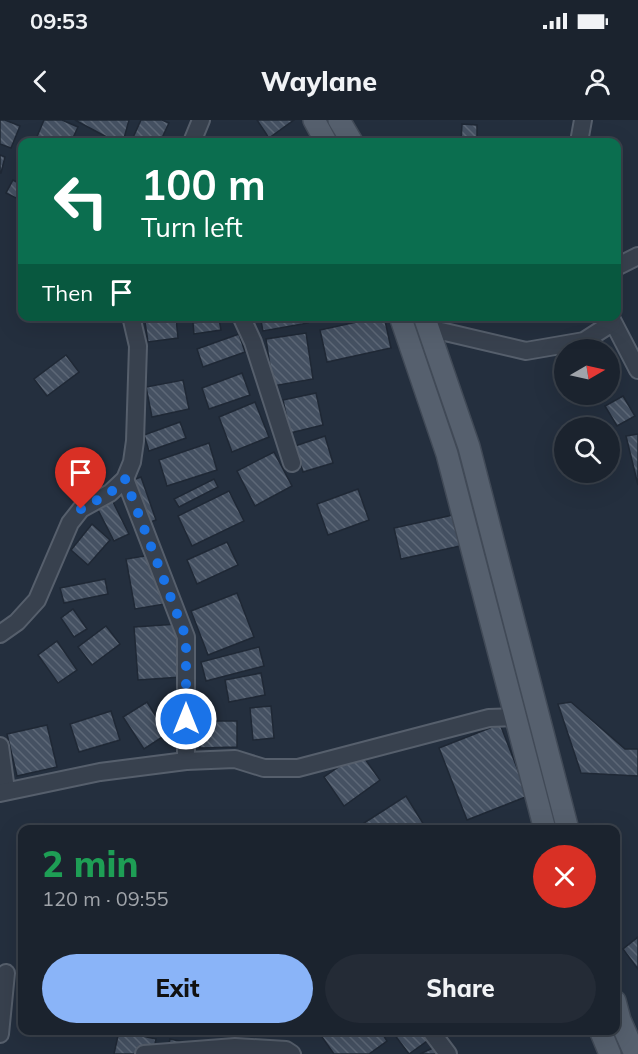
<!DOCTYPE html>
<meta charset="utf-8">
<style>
body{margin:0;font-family:Mulish,sans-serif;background:#242b36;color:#f1f3f6;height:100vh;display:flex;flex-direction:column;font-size:22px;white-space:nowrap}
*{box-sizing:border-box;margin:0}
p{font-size:20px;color:#a0a4aa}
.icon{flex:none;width:33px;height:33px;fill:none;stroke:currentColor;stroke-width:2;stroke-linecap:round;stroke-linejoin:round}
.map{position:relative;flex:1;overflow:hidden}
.drawer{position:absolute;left:18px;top:705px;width:602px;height:210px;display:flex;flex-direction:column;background:#1b232e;border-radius:12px;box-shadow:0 6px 24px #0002,0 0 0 2px #39404a}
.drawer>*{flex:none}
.banner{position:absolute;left:18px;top:18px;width:603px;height:183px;border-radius:12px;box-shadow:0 6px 24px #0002,0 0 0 2px #39404a;background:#0b6e4f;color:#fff;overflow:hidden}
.needle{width:39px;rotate:81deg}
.fabs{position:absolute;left:554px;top:219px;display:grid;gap:12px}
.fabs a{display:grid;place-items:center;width:66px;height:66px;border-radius:50%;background:#1b232e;box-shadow:0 6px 24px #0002,0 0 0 2px #39404a;font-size:30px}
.pin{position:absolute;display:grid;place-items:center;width:51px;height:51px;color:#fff;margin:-62px -26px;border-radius:50% 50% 50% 0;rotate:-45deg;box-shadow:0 0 6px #0007}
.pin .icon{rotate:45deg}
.me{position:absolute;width:66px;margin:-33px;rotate:0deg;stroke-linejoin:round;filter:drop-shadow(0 0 4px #0008)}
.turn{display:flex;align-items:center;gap:21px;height:126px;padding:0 24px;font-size:27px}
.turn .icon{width:78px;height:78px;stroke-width:2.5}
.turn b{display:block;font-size:42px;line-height:51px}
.then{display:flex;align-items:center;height:57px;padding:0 24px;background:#0003;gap:12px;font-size:22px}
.round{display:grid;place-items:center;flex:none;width:63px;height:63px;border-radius:32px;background:#242b36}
.overview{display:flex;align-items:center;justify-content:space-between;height:102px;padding:0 24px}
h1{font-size:36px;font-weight:800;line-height:45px;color:#1e9e55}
.button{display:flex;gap:12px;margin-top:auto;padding:12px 24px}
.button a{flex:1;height:69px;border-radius:36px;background:#8ab4f8;color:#111;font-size:24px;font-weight:800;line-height:69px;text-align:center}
.button a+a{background:#242b36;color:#f1f3f6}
.status{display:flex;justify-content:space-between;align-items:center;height:42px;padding:0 30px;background:#1b232e;direction:ltr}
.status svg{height:16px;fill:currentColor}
header{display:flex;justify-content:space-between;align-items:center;height:78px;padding:0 24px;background:#1b232e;font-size:27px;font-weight:800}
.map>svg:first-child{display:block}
</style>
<div class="status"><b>09:53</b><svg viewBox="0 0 49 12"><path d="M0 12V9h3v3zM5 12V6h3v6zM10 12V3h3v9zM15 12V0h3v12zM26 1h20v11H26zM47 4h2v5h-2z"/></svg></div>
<header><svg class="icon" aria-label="back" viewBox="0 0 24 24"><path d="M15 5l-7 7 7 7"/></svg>Waylane<svg class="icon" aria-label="person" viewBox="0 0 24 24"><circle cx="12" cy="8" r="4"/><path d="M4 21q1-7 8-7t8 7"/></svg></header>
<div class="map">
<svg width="638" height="934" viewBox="0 0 638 934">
<defs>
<pattern id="building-back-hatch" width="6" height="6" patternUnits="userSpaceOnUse" patternTransform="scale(1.5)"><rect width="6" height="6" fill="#455162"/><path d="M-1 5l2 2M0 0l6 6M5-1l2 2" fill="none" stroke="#5d6877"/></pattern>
</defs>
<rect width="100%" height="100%" fill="#242f3e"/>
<g fill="url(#building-back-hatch)" stroke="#1f2835" stroke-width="1.5">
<path d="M 0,0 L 5,0 L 20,6 L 11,28 L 0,24 Z"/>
<path d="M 44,0 L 62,0 L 78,7 L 71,22 L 43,22 L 36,19 Z"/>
<path d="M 75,0 L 129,0 L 123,22 L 116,22 Z"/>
<path d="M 141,0 L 162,0 L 169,3 L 160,22 L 131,22 Z"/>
<path d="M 257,0 L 294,0 L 269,18 Z"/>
<path d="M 462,4 L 477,5 L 477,22 L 461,22 Z"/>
<path d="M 319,17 L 320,22 L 296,22 L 295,21 Z"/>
<path d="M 0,35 L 5,37 L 1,53 L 0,53 Z"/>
<path d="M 13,60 L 22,65 L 22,81 L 6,73 Z"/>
<path d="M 260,196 L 307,196 L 308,203 L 263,211 Z"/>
<path d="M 384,196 L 391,228 L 327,242 L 320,210 Z"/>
<path d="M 176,198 L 178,218 L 148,222 L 145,202 Z"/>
<path d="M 219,199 L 221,210 L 194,214 L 193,203 Z"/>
<path d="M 306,213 L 313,259 L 273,266 L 266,219 Z"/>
<path d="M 239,214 L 245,232 L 203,247 L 197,229 Z"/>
<path d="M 66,235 L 79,252 L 47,276 L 34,259 Z"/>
<path d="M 242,253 L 250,275 L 209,289 L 202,268 Z"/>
<path d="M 609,256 L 618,266 L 609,274 Z"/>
<path d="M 183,260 L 189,289 L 152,297 L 146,267 Z"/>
<path d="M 316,273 L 323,305 L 290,313 L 283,280 Z"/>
<path d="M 590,274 L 608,274 L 598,283 Z"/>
<path d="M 623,276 L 635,296 L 617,306 L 605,286 Z"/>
<path d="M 255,282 L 269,317 L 232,332 L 219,297 Z"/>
<path d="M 180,302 L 186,318 L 149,331 L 144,315 Z"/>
<path d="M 638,314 L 638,365 L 626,316 Z"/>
<path d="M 325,316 L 333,343 L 303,352 L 295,326 Z"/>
<path d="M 209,323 L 217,350 L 167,366 L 159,340 Z"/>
<path d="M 274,332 L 292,366 L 255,386 L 237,351 Z"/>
<path d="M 141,357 L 156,400 L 134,408 L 119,365 Z"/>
<path d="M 214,359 L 218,367 L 179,387 L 174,379 Z"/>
<path d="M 358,369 L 369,400 L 328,415 L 317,384 Z"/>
<path d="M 229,371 L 244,401 L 192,426 L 178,396 Z"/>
<path d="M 111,378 L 129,414 L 114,421 L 96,386 Z"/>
<path d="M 453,395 L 460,426 L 401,439 L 394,408 Z"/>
<path d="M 92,404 L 110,420 L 88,445 L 71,430 Z"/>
<path d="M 227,422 L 238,445 L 197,464 L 187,440 Z"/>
<path d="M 163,433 L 171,483 L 135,489 L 126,439 Z"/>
<path d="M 105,459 L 108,474 L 64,483 L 60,468 Z"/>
<path d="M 237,473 L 254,517 L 208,535 L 191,491 Z"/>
<path d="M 73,489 L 87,509 L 74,517 L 61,498 Z"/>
<path d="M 178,504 L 182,557 L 138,560 L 134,507 Z"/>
<path d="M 106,506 L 120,524 L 92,545 L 78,527 Z"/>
<path d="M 57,521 L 77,550 L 58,563 L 38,535 Z"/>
<path d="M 259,527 L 264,546 L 206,561 L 201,542 Z"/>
<path d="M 261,553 L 265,575 L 229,582 L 225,560 Z"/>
<path d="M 147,582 L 167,614 L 144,629 L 123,597 Z"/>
<path d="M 571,582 L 625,629 L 638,629 L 638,656 L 581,653 L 558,584 Z"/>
<path d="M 271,586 L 274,618 L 253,620 L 250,588 Z"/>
<path d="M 111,591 L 120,620 L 79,632 L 70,604 Z"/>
<path d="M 199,601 L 237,601 L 237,627 L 200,628 Z"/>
<path d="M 500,604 L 528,676 L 467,700 L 439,628 Z"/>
<path d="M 47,605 L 57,647 L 17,656 L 7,614 Z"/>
<path d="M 360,632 L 380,660 L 344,686 L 324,657 Z"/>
<path d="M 406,676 L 424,705 L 417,710 L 368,710 L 364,703 Z"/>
<path d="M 638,817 L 638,849 L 623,829 Z"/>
<path d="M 332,910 L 380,910 L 387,921 L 369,934 L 334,934 L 322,917 Z"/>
<path d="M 391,910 L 430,910 L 434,916 L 409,934 Z"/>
<path d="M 119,911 L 156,919 L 153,934 L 114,934 Z"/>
<path d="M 170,919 L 193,924 L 167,934 Z"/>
<path d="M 444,923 L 449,934 L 420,934 Z"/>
</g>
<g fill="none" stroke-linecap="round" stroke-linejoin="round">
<defs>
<g id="minor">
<path d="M 192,22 L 201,0"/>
<path d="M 579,22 L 583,0"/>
<path d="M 616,147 L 638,136"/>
<path d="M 241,196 L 253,222 L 292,343"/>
<path d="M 610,196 L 638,250"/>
<path d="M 428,208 L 526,231 L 584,221 L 612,203"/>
<path d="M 125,359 L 186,517 L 186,641"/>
<path d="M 0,514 L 17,502 L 37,480 L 70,403 L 81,389 L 110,373 L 125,359 L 132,342 L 135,321 L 138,226 L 131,196"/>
<path d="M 0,626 L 6,670"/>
<path d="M 0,673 L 100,652 L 186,641 L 235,639 L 264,648 L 298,648 L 489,598 L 515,597"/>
<path d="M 430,910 L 448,934"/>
<path d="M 0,914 L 6,853"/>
<path d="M 144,934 L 235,927 L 286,930 L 292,934"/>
</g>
<g id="major">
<path d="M 314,0 L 326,22"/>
<path d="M 339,0 L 352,22"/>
<path d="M 400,196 L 447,334 L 545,710"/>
<path d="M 424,196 L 469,327 L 568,710"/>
<path d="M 615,881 L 620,900 L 635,934"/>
<path d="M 600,910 L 610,934"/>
</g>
</defs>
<use href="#minor" stroke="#565f6c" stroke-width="20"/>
<use href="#major" stroke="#414a57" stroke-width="24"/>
<use href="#minor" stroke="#38414e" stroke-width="16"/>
<use href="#major" stroke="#56606e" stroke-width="21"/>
</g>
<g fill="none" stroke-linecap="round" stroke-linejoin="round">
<path stroke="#1a73e8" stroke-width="10" stroke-dasharray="0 18" d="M 81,389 L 110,373 L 125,359 L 186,517 L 186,599"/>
</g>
</svg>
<div class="fabs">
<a><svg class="needle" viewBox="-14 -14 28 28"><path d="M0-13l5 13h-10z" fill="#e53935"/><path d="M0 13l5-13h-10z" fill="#a0a4aa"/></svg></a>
<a><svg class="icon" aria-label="search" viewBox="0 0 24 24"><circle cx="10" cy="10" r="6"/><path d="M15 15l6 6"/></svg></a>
</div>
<div class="pin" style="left:81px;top:389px;background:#d93025"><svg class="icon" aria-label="arrive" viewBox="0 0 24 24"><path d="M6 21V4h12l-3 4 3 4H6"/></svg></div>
<svg class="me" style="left:186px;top:599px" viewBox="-20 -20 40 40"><circle r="17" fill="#1a73e8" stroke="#fff" stroke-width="3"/><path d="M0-11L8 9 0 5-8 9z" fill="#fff"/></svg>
<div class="banner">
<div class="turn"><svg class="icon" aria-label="left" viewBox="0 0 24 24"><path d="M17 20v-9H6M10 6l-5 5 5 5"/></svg><div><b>100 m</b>Turn left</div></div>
<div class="then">Then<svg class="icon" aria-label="arrive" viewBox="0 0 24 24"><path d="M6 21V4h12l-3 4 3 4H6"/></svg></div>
</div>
<section class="drawer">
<div class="overview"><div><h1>2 min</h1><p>120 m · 09:55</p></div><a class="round" style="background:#d93025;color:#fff"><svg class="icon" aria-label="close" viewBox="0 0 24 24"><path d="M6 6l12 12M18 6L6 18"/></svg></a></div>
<div class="button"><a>Exit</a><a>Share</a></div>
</section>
</div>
